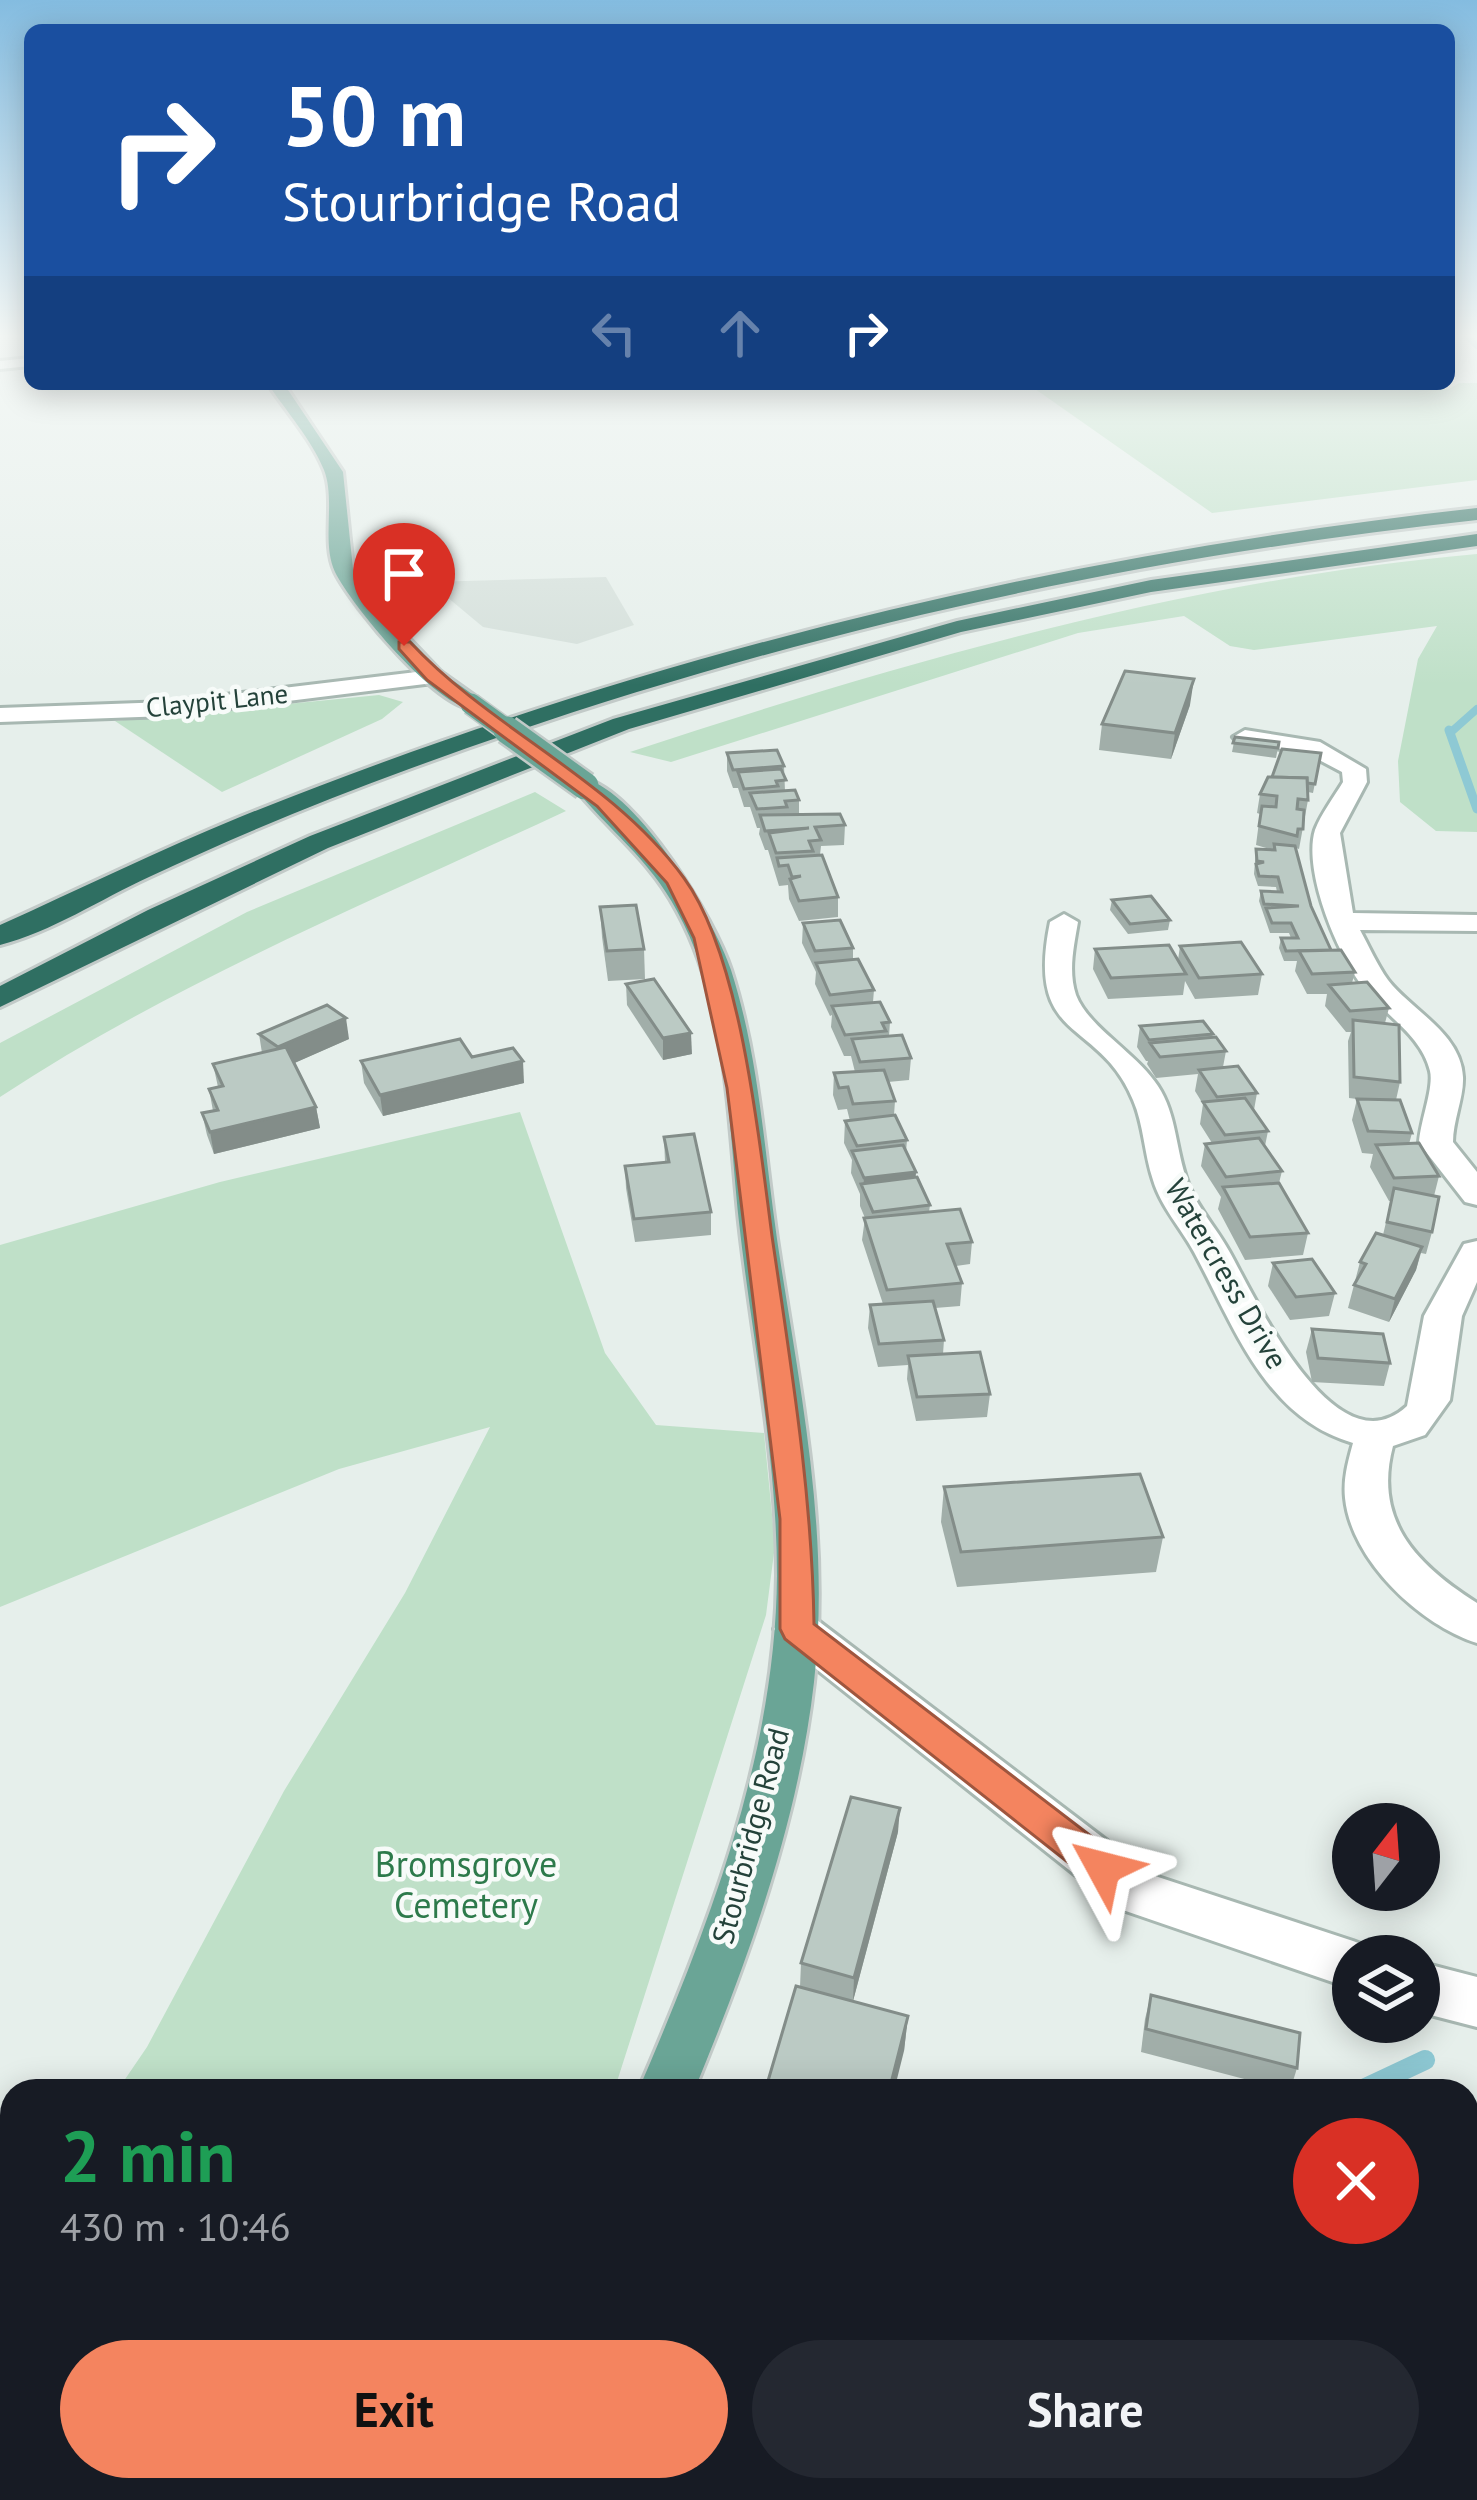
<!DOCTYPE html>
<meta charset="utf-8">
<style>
body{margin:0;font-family:"PT Sans",sans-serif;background:#242831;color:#f1f3f6;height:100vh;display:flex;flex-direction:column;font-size:45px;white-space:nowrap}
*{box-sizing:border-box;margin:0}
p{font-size:39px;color:#9ea1a6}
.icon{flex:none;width:66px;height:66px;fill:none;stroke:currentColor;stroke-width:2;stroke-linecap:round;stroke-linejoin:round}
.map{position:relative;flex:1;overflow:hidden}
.sheet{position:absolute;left:0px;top:2079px;width:1479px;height:423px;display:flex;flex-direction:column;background:#171b24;border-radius:36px 36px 0 0;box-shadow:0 6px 30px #0003}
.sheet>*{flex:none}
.guide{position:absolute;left:24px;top:24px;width:1431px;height:366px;border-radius:18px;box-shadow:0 6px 30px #0003;background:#1a4fa0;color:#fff;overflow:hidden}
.needle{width:78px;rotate:17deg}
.controls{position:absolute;left:1332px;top:1803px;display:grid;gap:24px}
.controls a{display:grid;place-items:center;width:108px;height:108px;border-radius:50%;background:#171b24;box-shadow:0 6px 30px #0003;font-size:60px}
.pin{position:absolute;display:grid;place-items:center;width:102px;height:102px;color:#fff;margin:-123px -51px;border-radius:50% 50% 50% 0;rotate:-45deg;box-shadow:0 0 12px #0007}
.pin .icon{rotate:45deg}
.me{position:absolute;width:132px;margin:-66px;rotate:308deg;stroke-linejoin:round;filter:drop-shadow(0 0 9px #0008)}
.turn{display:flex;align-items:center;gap:42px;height:252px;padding:0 60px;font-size:54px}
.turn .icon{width:156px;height:156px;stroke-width:2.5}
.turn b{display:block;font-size:84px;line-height:102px}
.lanes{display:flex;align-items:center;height:114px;padding:0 60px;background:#0003;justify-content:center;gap:60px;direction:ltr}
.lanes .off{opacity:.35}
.round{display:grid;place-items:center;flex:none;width:126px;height:126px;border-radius:63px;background:#242831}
.summary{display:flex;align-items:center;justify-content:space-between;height:204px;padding:0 60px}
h1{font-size:72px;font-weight:700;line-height:90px;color:#1e9e55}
.cta{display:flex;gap:24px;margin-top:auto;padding:24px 60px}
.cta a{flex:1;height:138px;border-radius:72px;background:#f4845f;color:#111;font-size:48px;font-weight:700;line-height:138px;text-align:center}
.cta a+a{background:#242831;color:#f1f3f6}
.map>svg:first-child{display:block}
</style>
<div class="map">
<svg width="1477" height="2500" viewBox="0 0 1477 2500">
<rect width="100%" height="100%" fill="#e6efeb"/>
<path fill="#d4dfda" d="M 606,577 L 634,625 L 577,644 L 483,627 L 429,582 Z"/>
<g fill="#bfe0c8">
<path d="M 1459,383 L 1477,383 L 1477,480 L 1212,513 L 1028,384 L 1449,389 Z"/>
<path d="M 1477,554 L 1477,832 L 1436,831 L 1400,802 L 1398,761 L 1418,659 L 1437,626 L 1254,650 L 1230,646 L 1184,616 L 1078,633 L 671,762 L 630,752 C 903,662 1190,579 1477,554 Z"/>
<path d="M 379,695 L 403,702 L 382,719 L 222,792 L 115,721 Z"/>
<path d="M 535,792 L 566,811 C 375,900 176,981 0,1097 L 0,1043 L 247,912 Z"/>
<path d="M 520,1112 L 605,1353 L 656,1425 L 764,1433 L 775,1545 L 766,1615 L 614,2091 L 117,2091 L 147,2047 L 284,1791 L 405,1593 L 490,1427 L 339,1469 L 0,1607 L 0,1245 L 220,1182 Z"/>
<path d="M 12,2244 L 12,2490 L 402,2490 L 395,2500 L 0,2500 L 0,2262 Z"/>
</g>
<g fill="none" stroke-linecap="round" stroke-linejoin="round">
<path stroke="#8ec9d4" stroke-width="6" d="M 1465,335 L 1477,346"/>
<path stroke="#8ec9d4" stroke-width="8" d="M 1450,733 L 1477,709"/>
<path stroke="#8ec9d4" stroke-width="9" d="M 1449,730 L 1477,809"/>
<g stroke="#8ec9d4" stroke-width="20">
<path d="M 1359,2091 L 1425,2060"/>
<path d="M 1046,2500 L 1048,2490"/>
</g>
<defs>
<g id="minor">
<path d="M 30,358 L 30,366 L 0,369 L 0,361 Z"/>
<path d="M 433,670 L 441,672 L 441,682 L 167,716 L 0,722 L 0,708 L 167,702 Z"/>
<path d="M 1245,730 L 1320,742 L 1366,769 L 1367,782 L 1340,833 L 1353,913 L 1477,915 L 1477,931 L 1360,930 C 1369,946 1377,965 1388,980 C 1411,1010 1461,1033 1463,1077 C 1464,1097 1453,1120 1453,1142 L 1477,1172 L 1477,1205 L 1465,1202 L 1419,1143 C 1420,1122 1434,1088 1430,1071 C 1422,1037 1389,1018 1368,993 C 1340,962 1302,872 1315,830 C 1321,814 1334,797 1343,782 L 1342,772 L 1306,753 L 1237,742 L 1233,737 Z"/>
<path d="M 1064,914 L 1078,922 C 1074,946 1068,971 1076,995 C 1089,1029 1141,1055 1161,1091 C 1178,1121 1176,1157 1190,1188 C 1200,1211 1217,1229 1229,1251 C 1254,1295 1335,1473 1407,1406 L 1424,1316 L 1464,1244 L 1477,1241 L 1477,1282 L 1462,1316 L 1450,1400 L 1425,1435 L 1393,1446 C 1373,1521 1417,1565 1477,1603 L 1477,1643 C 1420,1625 1351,1560 1345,1498 C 1343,1479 1348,1461 1353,1443 C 1265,1418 1234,1326 1194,1252 C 1181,1228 1161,1207 1153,1180 C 1144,1154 1144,1125 1133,1100 C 1098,1016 1025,1045 1050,922 Z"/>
<path d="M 797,1612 L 813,1617 L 1152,1875 L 1353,1941 L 1372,1948 L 1375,1956 L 1353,1956 L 1353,1989 L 1117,1908 L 781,1641 L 774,1629 L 781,1617 Z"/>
<path d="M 1419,1962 L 1477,1977 L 1477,2027 L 1419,2012 Z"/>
</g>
<g id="major">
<path d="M 268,384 L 284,384 L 343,472 L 353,569 L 383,611 L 441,672 L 479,699 L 479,709 C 442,716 351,605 335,572 C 321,542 336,501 324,470 C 312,440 286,411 268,384 Z"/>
<path d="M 585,779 C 638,792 715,920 731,970 C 759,1057 764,1149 777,1239 C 799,1387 831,1531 814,1682 C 798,1823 748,1960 694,2091 L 638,2091 C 708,1929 776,1754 777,1575 C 777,1456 752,1340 739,1222 C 728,1119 728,1004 677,911 C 649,858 608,830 573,786 Z"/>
<path d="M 438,2490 L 505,2490 L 501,2500 L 434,2500 Z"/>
</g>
<g id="highway">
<path d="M 1477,508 L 1477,520 C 1104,561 762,640 409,769 C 321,801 234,837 149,877 C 101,899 51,932 0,945 L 0,925 C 80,889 159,850 240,817 C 641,656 1048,556 1477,508 Z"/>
<path d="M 1477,534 L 1477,546 L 1151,592 L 961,632 L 629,729 L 328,848 L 0,1007 L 0,986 L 148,910 L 310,836 L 613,719 L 957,621 L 1151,580 Z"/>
</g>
</defs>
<use href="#minor" stroke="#a8b8b2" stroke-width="6"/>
<use href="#major" stroke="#c2cac8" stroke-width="6"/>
<use href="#highway" stroke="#c2cac8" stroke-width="6"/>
<use href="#minor" fill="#fff" fill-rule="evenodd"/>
<use href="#major" fill="#6aa596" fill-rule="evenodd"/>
<use href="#highway" fill="#2f6f62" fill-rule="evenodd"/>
<defs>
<path id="major-bridge-far1" d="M 471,704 L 511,733"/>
<path id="major-bridge" d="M 507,730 L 585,786"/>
</defs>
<use href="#major-bridge-far1" stroke="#c2cac8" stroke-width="24" stroke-linecap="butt"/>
<use href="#major-bridge" stroke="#c2cac8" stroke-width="32" stroke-linecap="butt"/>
<use href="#major-bridge-far1" stroke="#6aa596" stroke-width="21"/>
<use href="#major-bridge" stroke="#6aa596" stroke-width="27"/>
</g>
<g fill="#a1aea9">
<path d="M 1190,705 L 1171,759 L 1099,750 L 1102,724 Z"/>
<path d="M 1235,737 L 1279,742 L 1276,758 L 1232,752 Z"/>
<path d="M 727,753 L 784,766 L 785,791 L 799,800 L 799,814 L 845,825 L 844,845 L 821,846 L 820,855 L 838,897 L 838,917 L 799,921 L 789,899 L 788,885 L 779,886 L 768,850 L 765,850 L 759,834 L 760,828 L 757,828 L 750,807 L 744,807 L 738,788 L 733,788 L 727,771 Z"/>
<path d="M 1321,753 L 1313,793 L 1308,792 L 1308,800 L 1299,849 L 1296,848 L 1311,906 L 1331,950 L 1355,972 L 1352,983 L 1389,1008 L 1385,1023 L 1400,1082 L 1396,1100 L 1412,1133 L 1409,1144 L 1439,1176 L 1434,1196 L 1432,1232 L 1426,1254 L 1421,1253 L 1416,1270 L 1389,1322 L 1348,1308 L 1360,1262 L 1383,1235 L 1391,1201 L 1389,1201 L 1370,1167 L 1373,1154 L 1362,1153 L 1352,1120 L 1357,1099 L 1349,1098 L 1348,1041 L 1351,1032 L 1346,1032 L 1325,1006 L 1327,994 L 1307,994 L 1295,971 L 1297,961 L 1284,961 L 1279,948 L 1281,938 L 1291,938 L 1289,933 L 1270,933 L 1259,901 L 1261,891 L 1277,892 L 1276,887 L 1258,886 L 1254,874 L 1256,849 L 1273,850 L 1256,845 L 1260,814 L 1257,813 L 1260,794 L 1272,777 Z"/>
<path d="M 1112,900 L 1170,920 L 1168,930 L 1128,934 L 1110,910 Z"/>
<path d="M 600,907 L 644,949 L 645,979 L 608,981 L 602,937 Z"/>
<path d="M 803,923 L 853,948 L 853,959 L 874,990 L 873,1002 L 890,1022 L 889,1036 L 911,1058 L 909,1080 L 888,1082 L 895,1101 L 894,1115 L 907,1140 L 906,1152 L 916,1172 L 915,1178 L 930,1205 L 929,1212 L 972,1242 L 970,1264 L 956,1266 L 962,1283 L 960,1306 L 935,1308 L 944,1340 L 943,1354 L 990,1394 L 987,1417 L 916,1421 L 907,1379 L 908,1365 L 878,1367 L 868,1328 L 870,1305 L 883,1304 L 862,1240 L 865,1218 L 860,1206 L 860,1194 L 851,1173 L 852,1160 L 844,1143 L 845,1121 L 850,1121 L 847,1109 L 838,1110 L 833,1095 L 834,1073 L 855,1072 L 851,1056 L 844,1056 L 831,1027 L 832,1015 L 830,1016 L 815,984 L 816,972 L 802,943 Z"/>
<path d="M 1180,946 L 1262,974 L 1258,995 L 1195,999 L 1185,981 L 1183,995 L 1108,999 L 1093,969 L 1095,949 L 1178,960 Z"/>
<path d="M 626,984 L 692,1054 L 663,1060 L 627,1005 Z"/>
<path d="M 1140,1026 L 1213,1034 L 1212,1037 L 1226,1051 L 1223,1067 L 1257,1093 L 1254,1110 L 1268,1131 L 1265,1146 L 1282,1171 L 1279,1183 L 1308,1233 L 1303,1255 L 1245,1260 L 1218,1209 L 1221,1197 L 1201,1166 L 1205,1144 L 1212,1143 L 1200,1124 L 1203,1104 L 1195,1091 L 1198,1074 L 1156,1078 L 1147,1064 L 1148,1061 L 1146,1061 L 1137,1047 Z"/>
<path d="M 259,1034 L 349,1039 L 294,1063 L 316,1107 L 320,1128 L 214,1154 L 207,1135 L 202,1113 L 213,1111 L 209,1089 L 218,1087 L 213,1064 L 262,1053 Z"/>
<path d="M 472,1057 L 524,1083 L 383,1116 L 364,1083 L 361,1061 Z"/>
<path d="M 664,1137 L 711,1212 L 711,1235 L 635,1242 L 626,1188 L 625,1166 L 665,1162 Z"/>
<path d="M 1273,1263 L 1335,1293 L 1329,1316 L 1290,1320 L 1268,1286 Z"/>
<path d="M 1312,1329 L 1390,1363 L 1384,1386 L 1312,1382 L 1306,1352 Z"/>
<path d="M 944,1487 L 1163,1537 L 1156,1572 L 957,1587 L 941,1522 Z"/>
<path d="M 898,1832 L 853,2001 L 908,2016 L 904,2051 L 800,1987 L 801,1963 Z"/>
<path d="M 1151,1995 L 1297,2068 L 1290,2091 L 1141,2052 L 1145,2019 Z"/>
<rect x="1197" y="2490" width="83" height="10"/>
<path d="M 1417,2490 L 1467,2490 L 1477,2500 L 1418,2500 Z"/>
</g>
<g fill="#838d89">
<path d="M 1194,679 L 1190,705 L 1171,759 L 1175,733 Z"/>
<path d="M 346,1018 L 349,1039 L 281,1069 L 278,1047 Z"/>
<path d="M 691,1033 L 692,1054 L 663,1060 L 663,1038 Z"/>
<path d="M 523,1061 L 524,1083 L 383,1116 L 380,1095 Z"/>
<path d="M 316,1107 L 320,1128 L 214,1154 L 210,1132 Z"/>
<path d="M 916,1172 L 914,1194 L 863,1190 L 864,1178 Z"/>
<path d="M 1422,1247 L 1416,1270 L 1389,1322 L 1395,1299 Z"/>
<path d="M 900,1808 L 898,1832 L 853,2001 L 854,1978 Z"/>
<path d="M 908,2016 L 904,2051 L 894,2091 L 889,2091 Z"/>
</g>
<g fill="#bbcac4" stroke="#838d89" stroke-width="3">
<path d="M 1125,671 L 1194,679 L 1175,733 L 1102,724 Z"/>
<path d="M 1235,737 L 1279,742 L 1278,748 L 1233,743 Z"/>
<path d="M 1282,749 L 1321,753 L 1315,784 L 1307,783 L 1307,778 L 1272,777 Z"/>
<path d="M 777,750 L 784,766 L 733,770 L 727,753 Z"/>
<path d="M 781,769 L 786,780 L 776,781 L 778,786 L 744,789 L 738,772 Z"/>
<path d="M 1268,777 L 1307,778 L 1308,800 L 1298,799 L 1297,809 L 1304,810 L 1303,829 L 1298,829 L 1297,836 L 1259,826 L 1262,806 L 1276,807 L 1277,796 L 1260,794 Z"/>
<path d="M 795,790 L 799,800 L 785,801 L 787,807 L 757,809 L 750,793 Z"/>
<path d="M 840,814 L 845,825 L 815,827 L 821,840 L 809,841 L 813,851 L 776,853 L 769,833 L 809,828 L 765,831 L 760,815 Z"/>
<path d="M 1274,844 L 1295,846 L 1311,906 L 1331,950 L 1286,951 L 1281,938 L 1298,938 L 1291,923 L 1272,923 L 1266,908 L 1299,906 L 1264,904 L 1261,891 L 1282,892 L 1278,877 L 1259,876 L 1256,864 L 1264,862 L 1257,861 L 1256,849 L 1275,850 Z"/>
<path d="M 822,855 L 838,897 L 799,901 L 790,879 L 801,876 L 792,877 L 788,865 L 779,866 L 777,858 Z"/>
<path d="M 1151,896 L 1170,920 L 1130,924 L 1112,900 Z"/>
<path d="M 636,905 L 644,949 L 607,951 L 600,907 Z"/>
<path d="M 840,920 L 853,948 L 815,951 L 803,923 Z"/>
<path d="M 1241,942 L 1262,974 L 1199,978 L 1180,946 Z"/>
<path d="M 1169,945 L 1186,974 L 1111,978 L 1095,949 Z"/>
<path d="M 1341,950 L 1355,972 L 1312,974 L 1299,951 Z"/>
<path d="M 858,959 L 874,990 L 830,995 L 816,963 Z"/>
<path d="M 654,979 L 691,1033 L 663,1038 L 626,984 Z"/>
<path d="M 1367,982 L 1389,1008 L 1350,1011 L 1329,985 Z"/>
<path d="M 880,1002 L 890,1022 L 882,1023 L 886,1031 L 845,1035 L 832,1006 Z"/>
<path d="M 327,1005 L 346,1018 L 278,1047 L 259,1034 Z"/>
<path d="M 1353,1020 L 1399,1025 L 1400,1082 L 1354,1077 Z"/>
<path d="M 1203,1021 L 1213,1034 L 1149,1040 L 1140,1026 Z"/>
<path d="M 902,1035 L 911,1058 L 860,1062 L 852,1039 Z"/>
<path d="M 1216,1037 L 1226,1051 L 1160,1057 L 1150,1043 Z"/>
<path d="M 460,1039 L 472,1057 L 513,1048 L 523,1061 L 380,1095 L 361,1061 Z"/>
<path d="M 286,1047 L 316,1107 L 210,1132 L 202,1113 L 218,1110 L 209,1089 L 223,1086 L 213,1064 Z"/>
<path d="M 1238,1066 L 1257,1093 L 1217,1097 L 1199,1070 Z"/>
<path d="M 884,1070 L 895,1101 L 853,1104 L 848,1087 L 839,1088 L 834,1073 Z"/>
<path d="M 1245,1098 L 1268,1131 L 1225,1135 L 1203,1102 Z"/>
<path d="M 1357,1099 L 1400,1100 L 1412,1133 L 1368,1131 Z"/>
<path d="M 895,1115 L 907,1140 L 857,1146 L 845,1121 Z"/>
<path d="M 694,1134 L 711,1212 L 634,1219 L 625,1166 L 669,1162 L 664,1137 Z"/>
<path d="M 1259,1138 L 1282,1171 L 1226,1177 L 1205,1144 Z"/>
<path d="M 1419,1143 L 1439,1176 L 1394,1178 L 1376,1145 Z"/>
<path d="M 903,1145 L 916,1172 L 864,1178 L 852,1151 Z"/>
<path d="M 917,1177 L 930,1205 L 873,1212 L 861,1184 Z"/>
<path d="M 1279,1183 L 1308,1233 L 1250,1237 L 1223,1187 Z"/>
<path d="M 1394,1188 L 1439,1197 L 1432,1232 L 1387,1222 Z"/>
<path d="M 960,1209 L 972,1242 L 947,1244 L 962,1283 L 887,1290 L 864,1218 Z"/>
<path d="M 1376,1233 L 1422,1247 L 1395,1299 L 1354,1285 L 1366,1264 L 1360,1262 Z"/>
<path d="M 1312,1259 L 1335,1293 L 1296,1297 L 1273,1263 Z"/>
<path d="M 933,1301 L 944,1340 L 879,1344 L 870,1305 Z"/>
<path d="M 1312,1329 L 1383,1334 L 1390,1363 L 1318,1358 Z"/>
<path d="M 980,1352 L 990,1394 L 917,1397 L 908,1356 Z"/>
<path d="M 1140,1474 L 1163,1537 L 961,1552 L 944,1487 Z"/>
<path d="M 851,1797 L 900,1808 L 854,1978 L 801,1963 Z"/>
<path d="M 796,1986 L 908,2016 L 889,2091 L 765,2091 Z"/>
<path d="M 1151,1995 L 1300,2033 L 1297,2068 L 1146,2029 Z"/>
<path d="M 1467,2474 L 1477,2476 L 1477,2500 L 1430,2500 L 1430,2490 L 1467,2490 Z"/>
<path d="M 633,2490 L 637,2490 L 647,2500 L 625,2500 Z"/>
<path d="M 1206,2490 L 1280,2490 L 1280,2500 L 1207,2500 Z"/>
</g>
<linearGradient id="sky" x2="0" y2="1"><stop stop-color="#84bce0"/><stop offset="0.49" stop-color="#f4f8f6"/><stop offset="1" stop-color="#f4f8f6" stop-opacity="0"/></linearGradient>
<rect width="1477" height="685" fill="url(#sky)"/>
<path fill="#f4845f" stroke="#9f563e" stroke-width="3" d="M 399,642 L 410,642 C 493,731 611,778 684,878 C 741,956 759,1139 772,1236 C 791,1366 812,1493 814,1624 L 1117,1856 L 1122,1868 L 1117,1879 L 1103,1884 L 1089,1879 L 785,1639 L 780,1629 L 780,1519 L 727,1088 L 694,938 L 667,883 L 597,806 L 427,680 L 399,649 Z"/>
<g text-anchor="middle" stroke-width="9" stroke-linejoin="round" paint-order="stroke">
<g font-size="27" fill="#24423a" stroke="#f7fbf9">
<text transform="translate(217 701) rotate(-6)" y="9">Claypit Lane</text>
</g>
<g font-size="30" fill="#24423a" stroke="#f7fbf9">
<text transform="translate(1226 1274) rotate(60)" y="10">Watercress Drive</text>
<text transform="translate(751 1836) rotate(-75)" y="10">Stourbridge Road</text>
</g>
<g font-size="36" fill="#2d7a4b" stroke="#f7fbf9">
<text x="466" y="1877">Bromsgrove<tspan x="466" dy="41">Cemetery</tspan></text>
</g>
</g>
</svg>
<div class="controls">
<a><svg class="needle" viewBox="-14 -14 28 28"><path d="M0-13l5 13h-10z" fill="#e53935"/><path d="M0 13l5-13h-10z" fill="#9ea1a6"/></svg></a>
<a><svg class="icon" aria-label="layers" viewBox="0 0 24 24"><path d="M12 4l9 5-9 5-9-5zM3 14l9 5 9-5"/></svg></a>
</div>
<div class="pin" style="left:404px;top:646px;background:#d93025"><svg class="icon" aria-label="arrive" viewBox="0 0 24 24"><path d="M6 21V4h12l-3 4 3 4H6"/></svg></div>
<svg class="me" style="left:1103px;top:1868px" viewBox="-20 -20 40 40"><path d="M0-17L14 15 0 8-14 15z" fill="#f4845f" stroke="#fff" stroke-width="4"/></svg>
<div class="guide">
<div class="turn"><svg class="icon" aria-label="right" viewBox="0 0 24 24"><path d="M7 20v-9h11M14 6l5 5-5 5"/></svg><div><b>50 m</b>Stourbridge Road</div></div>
<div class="lanes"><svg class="icon off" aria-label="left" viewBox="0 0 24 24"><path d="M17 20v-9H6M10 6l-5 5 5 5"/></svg><svg class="icon off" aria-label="ahead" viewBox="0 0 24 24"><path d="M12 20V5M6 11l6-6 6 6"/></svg><svg class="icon" aria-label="right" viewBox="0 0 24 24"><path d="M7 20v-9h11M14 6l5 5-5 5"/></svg></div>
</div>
<section class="sheet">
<div class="summary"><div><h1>2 min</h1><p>430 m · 10:46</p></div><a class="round" style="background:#d93025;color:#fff"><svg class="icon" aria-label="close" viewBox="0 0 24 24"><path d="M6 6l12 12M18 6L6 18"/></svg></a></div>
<div class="cta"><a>Exit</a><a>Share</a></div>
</section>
</div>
